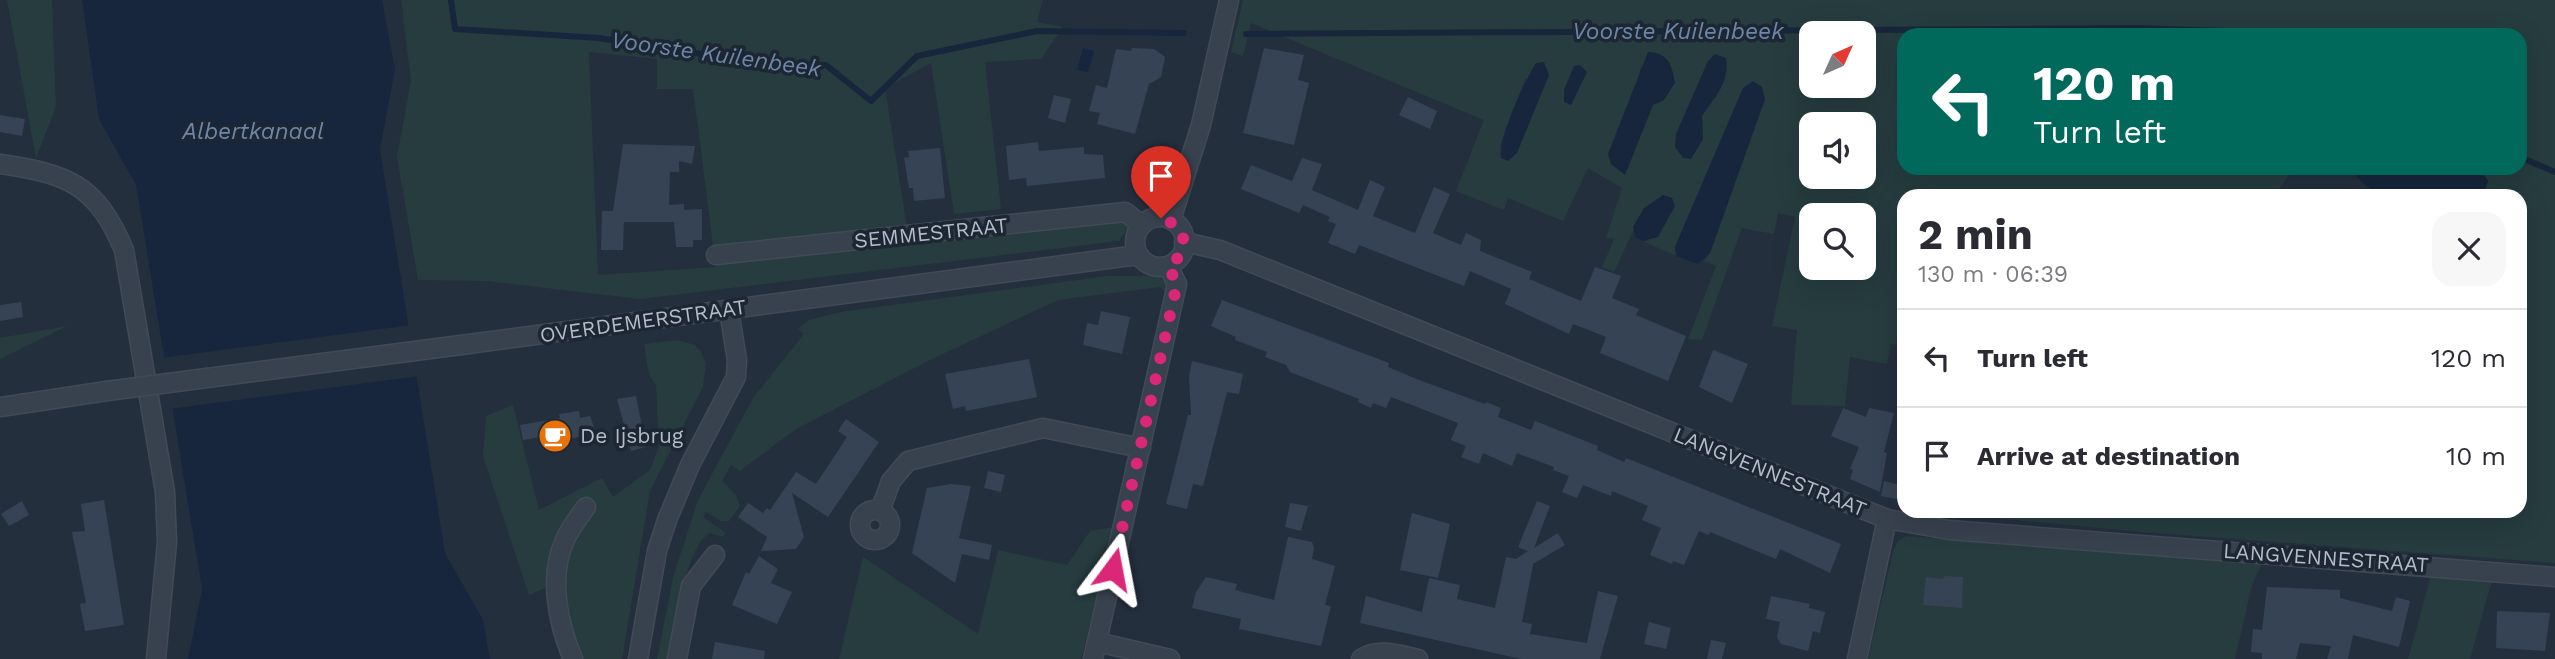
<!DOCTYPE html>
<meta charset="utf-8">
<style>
body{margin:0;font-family:"Work Sans",sans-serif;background:#f7f7f7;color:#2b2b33;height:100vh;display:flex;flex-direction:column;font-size:26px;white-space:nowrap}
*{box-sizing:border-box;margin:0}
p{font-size:23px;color:#7c7c81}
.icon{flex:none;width:38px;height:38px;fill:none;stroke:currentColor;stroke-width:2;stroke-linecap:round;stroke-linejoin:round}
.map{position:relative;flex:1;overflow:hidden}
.panel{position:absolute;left:1897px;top:189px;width:630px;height:329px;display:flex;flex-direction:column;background:#fff;border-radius:21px;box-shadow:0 7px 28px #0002}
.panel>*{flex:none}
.hud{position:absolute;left:1897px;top:28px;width:630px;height:147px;border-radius:21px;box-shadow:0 7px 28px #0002;background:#00695c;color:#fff;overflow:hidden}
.needle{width:46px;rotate:45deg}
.fabs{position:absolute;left:1799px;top:21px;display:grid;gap:14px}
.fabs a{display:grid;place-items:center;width:77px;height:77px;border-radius:14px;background:#fff;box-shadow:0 7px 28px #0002;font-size:35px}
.pin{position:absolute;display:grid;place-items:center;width:60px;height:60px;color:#fff;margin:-72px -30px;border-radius:50% 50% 50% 0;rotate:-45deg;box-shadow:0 0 7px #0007}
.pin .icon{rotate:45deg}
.me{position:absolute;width:77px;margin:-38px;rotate:13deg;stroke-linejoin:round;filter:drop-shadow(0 0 5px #0008)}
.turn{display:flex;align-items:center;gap:24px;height:147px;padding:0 21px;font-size:32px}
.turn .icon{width:91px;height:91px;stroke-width:2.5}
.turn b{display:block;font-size:49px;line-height:60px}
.round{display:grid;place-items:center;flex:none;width:74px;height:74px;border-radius:21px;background:#f7f7f7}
.summary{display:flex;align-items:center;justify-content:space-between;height:119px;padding:0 21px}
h1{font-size:42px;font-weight:700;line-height:52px}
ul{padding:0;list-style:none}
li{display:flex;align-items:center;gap:21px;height:98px;padding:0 21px;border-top:2px solid #e1e1e2}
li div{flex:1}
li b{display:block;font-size:26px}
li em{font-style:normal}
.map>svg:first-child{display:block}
</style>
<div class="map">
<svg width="2555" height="659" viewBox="0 0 2555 659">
<rect width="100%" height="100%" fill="#242f3e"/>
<g fill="#263c3f" fill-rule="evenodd">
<path d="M 7,0 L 52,0 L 56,107 L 36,158 Z"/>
<path d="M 401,0 L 1043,0 L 1037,22 L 1063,27 L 1041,59 L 985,62 L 1001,209 L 954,214 L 931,63 L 885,88 L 907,228 L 713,246 L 693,89 L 657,89 L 657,59 L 589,52 L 598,275 L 716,267 L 716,261 L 1123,220 L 1129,227 L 1119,241 L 640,299 L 487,281 L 418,280 L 397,156 L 411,81 Z"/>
<path d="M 1243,0 L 2555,0 L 2555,563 L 2142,532 L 1922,511 L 2520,511 L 2520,196 L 2483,196 L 2488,181 L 2480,168 L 2520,168 L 2520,35 L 1904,35 L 1904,168 L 2294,168 L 2274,196 L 1904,196 L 1904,346 L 1891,344 L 1887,364 L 1850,357 L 1845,406 L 1791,405 L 1797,330 L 1772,326 L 1795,217 L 1778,213 L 1774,234 L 1742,228 L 1702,340 L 1688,339 L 1716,266 L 1704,261 L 1710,253 L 1765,99 L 1743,89 L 1675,247 L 1676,256 L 1643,241 L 1649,241 L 1644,208 L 1614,272 L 1602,267 L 1614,239 L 1606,238 L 1622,188 L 1588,168 L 1563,221 L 1508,198 L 1504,210 L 1456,191 L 1484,120 L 1251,23 L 1243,56 L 1231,52 ZM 1811,33 L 1864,33 L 1864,86 L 1811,86 ZM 1708,61 L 1707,108 L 1702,116 L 1703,139 L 1690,159 L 1690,107 ZM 1641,64 L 1664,100 L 1653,104 L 1625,174 ZM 1549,75 L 1534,110 L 1499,149 L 1525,79 ZM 1811,124 L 1864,124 L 1864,177 L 1811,177 ZM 1811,215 L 1864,215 L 1864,268 L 1811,268 Z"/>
<path d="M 1107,276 L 1159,276 L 1167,285 L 1166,292 L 1160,287 L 1058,300 L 930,360 L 796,429 L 740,471 L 731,465 L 722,481 L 736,495 L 740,506 L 729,521 L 721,521 L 706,512 L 703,517 L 726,533 L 723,537 L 710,533 C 683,549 677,629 672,659 L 657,659 L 674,574 L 698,500 L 753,398 L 804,334 L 798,329 L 809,320 L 840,312 Z"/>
<path d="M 67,326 L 0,359 L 0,338 Z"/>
<path d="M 678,340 L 695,345 L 701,352 L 706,363 L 703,387 L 650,491 L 622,659 L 580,659 L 565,610 L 563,580 L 529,595 L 483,456 L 486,416 L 513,405 L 539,510 L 602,478 L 613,497 L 650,470 L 659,446 L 656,385 L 649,375 L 644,344 Z"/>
<path d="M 1904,413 L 1904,473 L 1897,457 Z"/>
<path d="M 1115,527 L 1081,659 L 839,659 L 863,557 L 978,634 L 998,550 L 1067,565 L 1090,531 Z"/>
<path d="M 1906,536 L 2255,563 L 2263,562 L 2252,585 L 2235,659 L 1868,659 L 1893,552 L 1898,541 Z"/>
<path d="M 2431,575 L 2492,581 L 2470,659 L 2408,659 Z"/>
</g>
<g fill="#17263c">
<path d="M 82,0 L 382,0 L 395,69 L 380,149 L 445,553 L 483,620 L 490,659 L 188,659 L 202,589 L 136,185 L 99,119 Z"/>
<path d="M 1083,48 L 1094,51 L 1088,72 L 1077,70 Z"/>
<path d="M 1648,52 C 1668,53 1672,64 1675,83 L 1664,100 L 1653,105 L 1625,175 L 1611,164 L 1608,154 Z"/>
<path d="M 1715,54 L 1726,58 C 1730,82 1715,97 1702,116 L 1703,139 L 1691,159 L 1683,158 L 1675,147 L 1676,134 L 1708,61 Z"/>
<path d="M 1544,62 L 1549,75 L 1517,153 L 1508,161 L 1501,158 C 1497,140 1525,80 1536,63 Z"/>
<path d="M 1580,65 L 1587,72 L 1571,105 L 1564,102 L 1564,90 L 1574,66 Z"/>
<path d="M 1753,81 L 1762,87 L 1765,99 L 1710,253 L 1698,264 L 1676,256 L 1675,247 L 1743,88 Z"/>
<path d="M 2347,168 L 2480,168 L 2488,181 L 2483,196 L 2378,196 Z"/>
<path d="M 1663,195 L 1672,198 L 1675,206 L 1658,237 L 1643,241 L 1635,237 L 1633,227 L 1644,208 Z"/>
</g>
<path fill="#242f3e" d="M 412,325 L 420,376 L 169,409 L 161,358 Z"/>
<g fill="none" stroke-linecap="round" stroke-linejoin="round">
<g stroke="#17263c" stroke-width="6">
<path d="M 451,0 L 455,29 L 599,38 L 772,65 L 826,65 L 871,101 L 917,56 L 1037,31 L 1184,33"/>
<path d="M 1246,34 L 2138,28 L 2225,31 L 2235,35"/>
<path d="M 2520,157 L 2555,172"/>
</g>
</g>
<g fill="#364354">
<path d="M 1132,48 L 1154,49 L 1165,57 L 1161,77 L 1149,84 L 1135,134 L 1097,124 L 1100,113 L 1089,111 L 1096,85 L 1107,88 L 1116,49 L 1131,51 Z"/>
<path d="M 1264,48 L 1304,55 L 1298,80 L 1309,83 L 1294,145 L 1243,133 Z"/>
<path d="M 1054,95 L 1071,99 L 1065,123 L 1048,118 Z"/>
<path d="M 1408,97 L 1437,111 L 1430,129 L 1399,115 Z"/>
<path d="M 0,115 L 25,119 L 22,136 L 0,132 Z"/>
<path d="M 1038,142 L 1039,151 L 1084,147 L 1084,154 L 1103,155 L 1105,178 L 1027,186 L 1026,178 L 1009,180 L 1006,146 Z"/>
<path d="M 623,144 L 695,146 L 692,164 L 679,161 L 679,172 L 670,172 L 669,205 L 684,204 L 684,210 L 702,209 L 702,240 L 693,240 L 693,247 L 676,247 L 674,222 L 624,222 L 623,250 L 601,250 L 602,211 L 613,211 Z"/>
<path d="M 940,148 L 945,198 L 914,201 L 913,188 L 909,188 L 904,158 L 909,157 L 908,151 Z"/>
<path d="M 1302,158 L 1322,164 L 1312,190 L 1358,210 L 1370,180 L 1385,187 L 1373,216 L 1415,233 L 1434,187 L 1450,194 L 1433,233 L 1461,245 L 1466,233 L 1481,240 L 1480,251 L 1532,272 L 1529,279 L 1581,301 L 1595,267 L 1621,276 L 1612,298 L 1639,309 L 1636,315 L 1686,336 L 1668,381 L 1600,353 L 1606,337 L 1573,324 L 1569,334 L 1505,304 L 1511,289 L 1470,271 L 1464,286 L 1359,245 L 1355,254 L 1328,243 L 1336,224 L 1328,221 L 1330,217 L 1303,205 L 1299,213 L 1241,189 L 1251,165 L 1292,181 Z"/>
<path d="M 1222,300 L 1389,363 L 1388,367 L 1419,380 L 1485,404 L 1486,402 L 1501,408 L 1498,417 L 1531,430 L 1535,421 L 1598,446 L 1597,450 L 1624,462 L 1626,458 L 1841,544 L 1830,573 L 1780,549 L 1776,559 L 1710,532 L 1709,535 L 1699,531 L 1684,565 L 1673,561 L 1672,564 L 1650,555 L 1661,528 L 1642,520 L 1648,506 L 1612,491 L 1611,496 L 1583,485 L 1577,498 L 1562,492 L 1569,476 L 1553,470 L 1554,467 L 1517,453 L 1512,466 L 1483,453 L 1479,464 L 1461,457 L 1466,446 L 1451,440 L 1458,423 L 1391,397 L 1386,408 L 1373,403 L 1371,408 L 1358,402 L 1359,399 L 1290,372 L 1286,365 L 1265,357 L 1267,352 L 1235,340 L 1236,337 L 1211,326 Z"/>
<path d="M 21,302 L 23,317 L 0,321 L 0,305 Z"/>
<path d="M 1101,311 L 1130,317 L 1122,354 L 1083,345 L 1087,323 L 1098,325 Z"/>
<path d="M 1713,350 L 1748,364 L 1732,403 L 1699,387 Z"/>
<path d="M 1029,359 L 1037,397 L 966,411 L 965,406 L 953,409 L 945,374 Z"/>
<path d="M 1192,361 L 1243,374 L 1239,394 L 1227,392 L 1203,486 L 1193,484 L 1187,509 L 1166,504 L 1188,415 L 1191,415 L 1189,376 Z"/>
<path d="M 636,396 L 646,447 L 631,451 L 617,399 Z"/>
<path d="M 1843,408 L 1866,417 L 1869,408 L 1894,413 L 1884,452 L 1887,453 L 1880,492 L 1850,479 L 1853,470 L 1850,469 L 1859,447 L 1831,436 Z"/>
<path d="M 579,411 L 580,418 L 590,416 L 596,433 L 542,445 L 541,437 L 523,440 L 520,425 L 560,418 L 559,414 Z"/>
<path d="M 846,419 L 879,442 L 828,517 L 792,493 L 804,537 L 796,549 L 761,551 L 767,537 L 738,517 L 748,503 L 763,513 L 767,508 L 770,510 L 796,472 L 816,484 L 847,437 L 838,431 Z"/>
<path d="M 988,471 L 1005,475 L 1001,492 L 984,488 Z"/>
<path d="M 1884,481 L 1900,485 L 1897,499 L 1881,496 Z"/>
<path d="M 951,484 L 971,486 L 959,538 L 992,545 L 989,560 L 962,554 L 955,583 L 912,553 L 927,488 Z"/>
<path d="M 104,500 L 124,625 L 85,631 L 80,604 L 86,603 L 72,532 L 85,531 L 81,504 Z"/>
<path d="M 22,501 L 29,515 L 9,526 L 1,514 Z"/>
<path d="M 1537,501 L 1550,506 L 1534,548 L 1558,533 L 1565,545 L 1533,564 L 1522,622 L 1532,624 L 1530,634 L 1587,643 L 1598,591 L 1618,596 L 1600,659 L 1521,659 L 1360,623 L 1366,596 L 1422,612 L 1429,578 L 1460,585 L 1457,599 L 1495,608 L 1506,557 L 1516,559 L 1528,551 L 1518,547 Z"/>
<path d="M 1290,503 L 1308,506 L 1301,531 L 1285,527 Z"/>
<path d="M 1412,513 L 1450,524 L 1438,578 L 1400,570 Z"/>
<path d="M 1288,537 L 1312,542 L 1314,548 L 1312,559 L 1335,566 L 1325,605 L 1331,606 L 1321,646 L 1239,629 L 1241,619 L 1192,608 L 1196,592 L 1206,577 L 1237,584 L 1235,590 L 1274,600 Z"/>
<path d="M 759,556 L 778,569 L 771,583 L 792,592 L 777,624 L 732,605 L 746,572 L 749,574 Z"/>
<path d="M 1944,576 L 1963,577 L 1962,608 L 1923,605 L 1926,577 L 1943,579 Z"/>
<path d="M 2267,587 L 2340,590 L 2340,598 L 2392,611 L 2396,597 L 2410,601 L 2399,647 L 2353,635 L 2348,659 L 2327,659 L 2331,646 L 2300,643 L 2296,659 L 2262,659 L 2262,653 L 2251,652 L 2253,629 L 2262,630 Z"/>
<path d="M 1771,596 L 1810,604 L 1809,608 L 1825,612 L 1820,633 L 1813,631 L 1808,651 L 1781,644 L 1777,637 L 1780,622 L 1766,619 Z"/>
<path d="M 2497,611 L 2550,613 L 2545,651 L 2496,648 Z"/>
<path d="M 1649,622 L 1671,628 L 1666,649 L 1644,644 Z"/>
<path d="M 1711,640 L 1726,643 L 1722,659 L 1707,659 Z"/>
<path d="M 715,642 L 765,651 L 764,659 L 712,659 Z"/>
</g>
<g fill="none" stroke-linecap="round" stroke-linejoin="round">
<defs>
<g id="minor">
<path d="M 0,164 C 68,174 96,184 124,250 L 165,492 L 167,542 L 156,659"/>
<circle cx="1160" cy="242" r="25"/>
<path d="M 1171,220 L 1201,125 L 1229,0"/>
<path d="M 1184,242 L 1220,250 L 1887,519 L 1949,530 L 2555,577"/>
<path d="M 716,255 L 1125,212 L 1142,225"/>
<path d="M 461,345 L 1138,255"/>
<path d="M 0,407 L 107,391"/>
<circle cx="875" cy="525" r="15"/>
<path d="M 880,511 L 891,481 L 908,461 L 1043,428 L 1141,448"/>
<path d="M 1097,642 L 1170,659"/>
<path d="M 573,659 C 558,624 548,576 565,540 C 570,528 579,517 586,507"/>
<path d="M 638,659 L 657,551 L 667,520 L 690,465 L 736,377 L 737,360 L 729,310"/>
<path d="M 677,659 L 691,586 L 715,555"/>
<path d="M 1093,659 L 1177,284 L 1168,266"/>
<path d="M 1361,659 C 1378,647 1400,655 1418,659"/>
<path d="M 1857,659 L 1887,519"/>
</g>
</defs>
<use href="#minor" stroke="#414a57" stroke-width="21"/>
<use href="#minor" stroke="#38414e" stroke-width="18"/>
<defs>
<path id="minor-bridge" d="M 107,391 L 461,345"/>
</defs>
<use href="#minor-bridge" stroke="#414a57" stroke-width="21" stroke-linecap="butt"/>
<use href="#minor-bridge" stroke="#38414e" stroke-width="18"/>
</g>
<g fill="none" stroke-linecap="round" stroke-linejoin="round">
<path stroke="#db2777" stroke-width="12" stroke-dasharray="0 21.6" d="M 1113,569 L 1177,284 L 1168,266 C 1184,256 1188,242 1178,226 L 1161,218"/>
</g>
<defs>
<symbol id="cafe-disc" viewBox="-11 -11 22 22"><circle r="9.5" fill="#e8710a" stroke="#1d2633"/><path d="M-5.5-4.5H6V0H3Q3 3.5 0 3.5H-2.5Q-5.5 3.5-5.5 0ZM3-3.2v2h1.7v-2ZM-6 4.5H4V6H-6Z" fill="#fff"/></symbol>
</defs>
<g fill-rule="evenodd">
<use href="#cafe-disc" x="536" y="417" width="38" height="38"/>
</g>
<g text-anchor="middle" stroke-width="7" stroke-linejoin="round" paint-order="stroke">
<g font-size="21" fill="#b4bcc9" stroke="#1d2633">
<text transform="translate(931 233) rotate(-6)" y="7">SEMMESTRAAT</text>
<text transform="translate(643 321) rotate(-8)" y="7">OVERDEMERSTRAAT</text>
<text transform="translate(1770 472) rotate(22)" y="7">LANGVENNESTRAAT</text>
<text transform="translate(2326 558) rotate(4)" y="7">LANGVENNESTRAAT</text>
</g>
<g font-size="21" fill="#b4bcc9" stroke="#1d2633" text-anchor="start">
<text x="580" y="443">De Ijsbrug</text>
</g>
<g font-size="23" font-style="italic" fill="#6d86a8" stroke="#1d2633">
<text x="1678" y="39">Voorste Kuilenbeek</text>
<text transform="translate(716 54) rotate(8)" y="8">Voorste Kuilenbeek</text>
<text x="253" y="139">Albertkanaal</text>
</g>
</g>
</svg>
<div class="fabs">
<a><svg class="needle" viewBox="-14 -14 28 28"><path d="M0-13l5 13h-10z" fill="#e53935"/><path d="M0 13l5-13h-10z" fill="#7c7c81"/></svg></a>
<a><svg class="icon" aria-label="sound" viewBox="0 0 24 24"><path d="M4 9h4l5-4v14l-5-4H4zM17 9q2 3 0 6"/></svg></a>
<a><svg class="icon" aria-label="search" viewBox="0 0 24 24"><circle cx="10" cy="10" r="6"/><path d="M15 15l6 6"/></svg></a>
</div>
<div class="pin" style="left:1161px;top:218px;background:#d93025"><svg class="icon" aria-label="arrive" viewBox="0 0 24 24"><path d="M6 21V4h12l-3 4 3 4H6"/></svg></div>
<svg class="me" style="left:1113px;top:569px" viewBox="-20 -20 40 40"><path d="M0-17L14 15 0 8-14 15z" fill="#db2777" stroke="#fff" stroke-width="4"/></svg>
<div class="hud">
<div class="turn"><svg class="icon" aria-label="left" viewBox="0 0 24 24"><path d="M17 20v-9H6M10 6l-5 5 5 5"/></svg><div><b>120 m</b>Turn left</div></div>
</div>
<section class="panel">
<div class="summary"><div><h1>2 min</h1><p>130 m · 06:39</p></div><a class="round"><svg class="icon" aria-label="close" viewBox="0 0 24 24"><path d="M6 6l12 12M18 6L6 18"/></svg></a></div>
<ul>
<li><svg class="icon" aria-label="left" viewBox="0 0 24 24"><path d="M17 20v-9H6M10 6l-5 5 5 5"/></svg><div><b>Turn left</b></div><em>120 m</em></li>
<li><svg class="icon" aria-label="arrive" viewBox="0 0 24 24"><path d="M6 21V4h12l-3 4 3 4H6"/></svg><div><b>Arrive at destination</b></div><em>10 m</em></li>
</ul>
</section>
</div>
